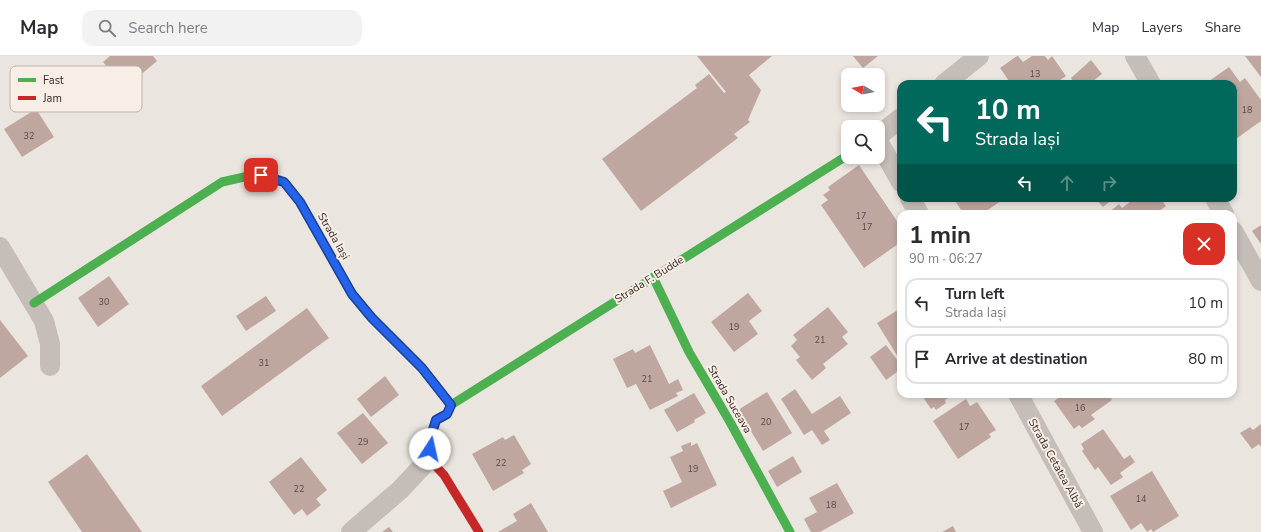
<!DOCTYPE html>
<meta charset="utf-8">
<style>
body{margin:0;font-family:"Nunito Sans",sans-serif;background:#f2f2f3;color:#2b2b33;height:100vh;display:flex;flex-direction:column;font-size:15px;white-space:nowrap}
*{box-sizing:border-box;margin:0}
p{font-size:13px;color:#7c7c81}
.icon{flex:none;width:22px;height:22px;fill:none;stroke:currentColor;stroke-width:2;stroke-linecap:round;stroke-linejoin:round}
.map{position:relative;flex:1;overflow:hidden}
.details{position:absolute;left:897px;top:154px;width:340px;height:188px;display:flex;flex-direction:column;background:#fff;border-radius:12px;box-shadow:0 2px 6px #0003}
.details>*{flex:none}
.top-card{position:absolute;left:897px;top:24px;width:340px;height:122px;border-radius:12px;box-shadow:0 2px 6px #0003;background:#00695c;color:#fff;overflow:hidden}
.needle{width:26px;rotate:279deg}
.controls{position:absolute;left:841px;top:12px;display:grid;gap:8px}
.controls a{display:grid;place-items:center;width:44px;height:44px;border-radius:8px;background:#fff;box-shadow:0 2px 6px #0003;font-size:20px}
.pin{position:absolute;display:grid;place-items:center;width:34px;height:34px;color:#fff;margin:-17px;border-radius:8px;box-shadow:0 2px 6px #0006}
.me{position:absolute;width:44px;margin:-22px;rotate:10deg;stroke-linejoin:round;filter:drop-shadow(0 0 3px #0008)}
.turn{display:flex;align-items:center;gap:14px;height:84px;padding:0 12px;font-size:18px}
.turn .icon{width:52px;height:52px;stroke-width:2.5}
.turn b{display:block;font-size:28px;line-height:34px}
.lanes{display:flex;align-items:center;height:38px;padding:0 12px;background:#0003;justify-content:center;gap:20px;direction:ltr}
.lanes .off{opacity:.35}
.round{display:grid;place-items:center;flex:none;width:42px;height:42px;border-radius:12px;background:#f2f2f3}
.head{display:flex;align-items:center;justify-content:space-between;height:68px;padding:0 12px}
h1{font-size:24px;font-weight:700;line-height:30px}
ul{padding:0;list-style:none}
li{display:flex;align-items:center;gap:12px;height:50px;margin:0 8px 6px;padding:0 4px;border:2px solid #e1e1e2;border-radius:12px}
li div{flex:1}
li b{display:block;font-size:15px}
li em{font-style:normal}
header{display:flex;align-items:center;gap:24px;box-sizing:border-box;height:56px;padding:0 20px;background:#fff;border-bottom:1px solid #e1e1e2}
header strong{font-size:19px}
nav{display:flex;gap:22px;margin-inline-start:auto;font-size:14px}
.search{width:280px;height:36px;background:#f2f2f3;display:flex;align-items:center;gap:10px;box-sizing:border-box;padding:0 14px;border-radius:12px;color:#7c7c81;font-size:15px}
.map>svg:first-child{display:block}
</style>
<header>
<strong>Map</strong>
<div class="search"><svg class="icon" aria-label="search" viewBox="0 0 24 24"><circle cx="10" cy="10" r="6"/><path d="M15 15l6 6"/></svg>Search here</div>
<nav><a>Map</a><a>Layers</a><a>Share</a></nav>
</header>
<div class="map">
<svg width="1261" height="476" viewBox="0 0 1261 476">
<rect width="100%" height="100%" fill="#ebe5df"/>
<g fill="#bfa7a0">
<path d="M 110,0 L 153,0 L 157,5 L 125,32 L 103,6 Z"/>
<path d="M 697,0 L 772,0 L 749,19 L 761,34 L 748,64 L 750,66 L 734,78 L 738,82 L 641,155 L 602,103 L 697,32 L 695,29 L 709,18 L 724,37 L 726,36 Z"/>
<path d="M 853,0 L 878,0 L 863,12 Z"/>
<path d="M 1017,0 L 1018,0 L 1023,6 L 1032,0 L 1045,0 L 1048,4 L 1052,0 L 1066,20 L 1054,28 L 1011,28 L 1000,12 Z"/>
<path d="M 1245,0 L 1261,0 L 1261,21 Z"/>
<path d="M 1091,4 L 1102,18 L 1093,25 L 1094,27 L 1093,28 L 1070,28 L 1073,26 L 1071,22 Z"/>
<path d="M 1229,11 L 1240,26 L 1245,22 L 1261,44 L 1261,65 L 1233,85 L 1233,28 L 1205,28 Z"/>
<path d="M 36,53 L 54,81 L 22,101 L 4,73 Z"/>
<path d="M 859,109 L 901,171 L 901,186 L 864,212 L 821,149 L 828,144 L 823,139 L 830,134 L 828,131 Z"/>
<path d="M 953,142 L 1005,142 L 982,158 L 964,158 Z"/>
<path d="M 1095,142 L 1114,142 L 1103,151 Z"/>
<path d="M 1135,142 L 1148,142 L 1152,146 L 1158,142 L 1160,142 L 1166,150 L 1158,156 L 1159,158 L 1109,158 L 1108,157 L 1119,148 L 1122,152 Z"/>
<path d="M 1261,169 L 1261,188 L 1252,175 Z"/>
<path d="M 109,220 L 129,248 L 98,271 L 78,242 Z"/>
<path d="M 748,237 L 762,255 L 749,265 L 758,278 L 734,296 L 711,266 Z"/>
<path d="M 266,240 L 276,255 L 246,275 L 236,260 Z"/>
<path d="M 828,251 L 848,276 L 842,281 L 848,288 L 823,308 L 826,312 L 812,324 L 796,304 L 800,301 L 791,290 L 797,284 L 793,279 Z"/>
<path d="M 307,252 L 329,282 L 222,360 L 201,330 Z"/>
<path d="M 901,252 L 901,300 L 898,301 L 877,267 Z"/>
<path d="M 0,264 L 28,300 L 0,322 Z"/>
<path d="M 650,289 L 669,328 L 678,323 L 683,334 L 676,337 L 678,340 L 650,354 L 636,328 L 627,332 L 613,303 L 633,293 L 635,297 Z"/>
<path d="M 886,289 L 901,309 L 901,313 L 886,324 L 870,301 Z"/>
<path d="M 385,320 L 399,339 L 371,361 L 357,343 Z"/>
<path d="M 795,333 L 812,358 L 840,340 L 851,357 L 824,375 L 830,384 L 822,389 L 812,374 L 804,379 L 781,343 Z"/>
<path d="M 767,336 L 792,377 L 763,395 L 738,354 Z"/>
<path d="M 694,337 L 706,357 L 694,364 L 695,366 L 677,376 L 664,354 Z"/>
<path d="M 921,338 L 954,338 L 945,344 L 946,347 L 936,354 L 934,351 L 931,353 Z"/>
<path d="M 1064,338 L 1108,338 L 1112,344 L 1091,359 L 1095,363 L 1082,372 L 1079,369 L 1074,373 L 1054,345 Z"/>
<path d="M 966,343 L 970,350 L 977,346 L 996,374 L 989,378 L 991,381 L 958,403 L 933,365 Z"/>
<path d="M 363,357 L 388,387 L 362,408 L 337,377 Z"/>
<path d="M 1261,368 L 1261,391 L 1259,388 L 1252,393 L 1240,377 L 1250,371 L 1253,374 Z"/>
<path d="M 1103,373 L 1124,403 L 1130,399 L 1135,406 L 1120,417 L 1123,421 L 1111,429 L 1098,411 L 1095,414 L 1082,395 L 1084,393 L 1081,388 Z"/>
<path d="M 514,379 L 531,408 L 522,414 L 524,417 L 493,435 L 472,398 L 503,381 L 505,384 Z"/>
<path d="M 691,386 L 691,390 L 697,387 L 717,429 L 671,452 L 663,435 L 682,426 L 670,401 L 683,395 L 681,390 Z"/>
<path d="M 87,398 L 142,476 L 82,476 L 48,426 Z"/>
<path d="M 793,400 L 802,416 L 777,431 L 768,415 Z"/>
<path d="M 301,401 L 327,434 L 316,443 L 321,449 L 307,460 L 302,453 L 294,459 L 269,426 Z"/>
<path d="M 1152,415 L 1179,460 L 1153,476 L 1151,473 L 1147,476 L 1141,467 L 1131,474 L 1110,440 Z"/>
<path d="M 837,427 L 854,457 L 820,476 L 811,476 L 804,463 L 817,456 L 809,442 Z"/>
<path d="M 531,447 L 548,476 L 498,476 L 517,465 L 513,458 Z"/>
<path d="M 953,470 L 956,476 L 942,476 Z"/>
<path d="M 389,471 L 393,476 L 382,476 Z"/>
</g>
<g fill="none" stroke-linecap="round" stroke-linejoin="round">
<g stroke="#c4bdb8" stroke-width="20">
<path d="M 1135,0 L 1151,28"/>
<path d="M 944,28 L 979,0"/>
<path d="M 878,80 L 901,62"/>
<path d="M 878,85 L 901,126"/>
<path d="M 910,142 L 919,158"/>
<path d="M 1215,142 L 1224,158"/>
<path d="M 1233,175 L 1261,225"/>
<path d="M 0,191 L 44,265 L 50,288 L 50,310"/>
<path d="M 1018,338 L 1093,476"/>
<path d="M 351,476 L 400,434 L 429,403"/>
</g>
<g stroke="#4caf50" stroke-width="9">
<path d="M 653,221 L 689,296 L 730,366 L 790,476"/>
<path d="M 34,247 L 222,126 L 244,121 L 261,119 L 284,126 L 300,146 L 352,238 L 372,262 L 389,279"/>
<path d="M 451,349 L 848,99"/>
</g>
<path stroke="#c62828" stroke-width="9" d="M 389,279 L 422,312 L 451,349 L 447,358 L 436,364 L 431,381 L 429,403 L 444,419 L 479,476"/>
</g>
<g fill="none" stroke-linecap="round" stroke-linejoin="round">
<defs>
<path id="route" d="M 261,119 L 284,126 L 300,146 L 352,238 L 372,262 L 422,312 L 451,349 L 447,358 L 436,364 L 431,380 L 430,393"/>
</defs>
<use href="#route" stroke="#184099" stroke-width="10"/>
<use href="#route" stroke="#2563eb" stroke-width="7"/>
</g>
<g text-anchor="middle" stroke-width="4" stroke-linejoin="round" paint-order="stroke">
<g font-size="9" fill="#584944">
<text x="1035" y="21">13</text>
<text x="1247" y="57">18</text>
<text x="29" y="83">32</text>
<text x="861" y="163">17</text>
<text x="867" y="174">17</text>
<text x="104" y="249">30</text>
<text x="734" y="274">19</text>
<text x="820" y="287">21</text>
<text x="264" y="310">31</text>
<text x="647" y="326">21</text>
<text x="1080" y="355">16</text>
<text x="766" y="369">20</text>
<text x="964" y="374">17</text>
<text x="363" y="389">29</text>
<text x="501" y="410">22</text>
<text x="693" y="416">19</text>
<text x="299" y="436">22</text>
<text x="1141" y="446">14</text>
<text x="831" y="452">18</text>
</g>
<g font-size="11" fill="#352a26" stroke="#f9eee5">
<text transform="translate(334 180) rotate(60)" y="4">Strada Iași</text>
<text transform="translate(649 223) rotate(-32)" y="4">Strada F. Budde</text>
<text transform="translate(730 343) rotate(60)" y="4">Strada Suceava</text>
<text transform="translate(1056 407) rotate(61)" y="4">Strada Cetatea Albă</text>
</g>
</g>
<rect x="10" y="10" width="132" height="46" rx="6" fill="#f9eee5" stroke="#beb3ac" stroke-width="1"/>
<rect x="18" y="22" width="18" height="4" fill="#4caf50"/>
<rect x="18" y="40" width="18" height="4" fill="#c62828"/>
<g font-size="11" fill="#352a26">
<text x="43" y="28">Fast</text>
<text x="43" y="46">Jam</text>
</g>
</svg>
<div class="controls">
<a><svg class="needle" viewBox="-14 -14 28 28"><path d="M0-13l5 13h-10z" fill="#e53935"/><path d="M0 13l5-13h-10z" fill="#7c7c81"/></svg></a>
<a><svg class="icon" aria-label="search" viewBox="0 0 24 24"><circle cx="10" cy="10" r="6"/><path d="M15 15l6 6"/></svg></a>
</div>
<div class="pin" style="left:261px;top:119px;background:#d93025"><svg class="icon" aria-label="arrive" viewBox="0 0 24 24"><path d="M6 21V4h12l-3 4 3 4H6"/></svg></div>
<svg class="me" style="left:430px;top:393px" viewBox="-20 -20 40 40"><circle r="19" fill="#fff"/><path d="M0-13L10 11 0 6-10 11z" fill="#2563eb"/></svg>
<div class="top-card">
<div class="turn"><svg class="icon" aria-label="left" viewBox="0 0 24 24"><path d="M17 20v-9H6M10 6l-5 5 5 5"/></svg><div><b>10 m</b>Strada Iași</div></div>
<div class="lanes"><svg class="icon" aria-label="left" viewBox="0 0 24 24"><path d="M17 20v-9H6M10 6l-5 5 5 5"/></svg><svg class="icon off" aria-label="ahead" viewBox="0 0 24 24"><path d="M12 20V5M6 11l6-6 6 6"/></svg><svg class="icon off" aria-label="right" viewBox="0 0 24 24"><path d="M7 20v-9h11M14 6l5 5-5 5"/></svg></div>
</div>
<section class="details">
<div class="head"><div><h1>1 min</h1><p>90 m · 06:27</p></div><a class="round" style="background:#d93025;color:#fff"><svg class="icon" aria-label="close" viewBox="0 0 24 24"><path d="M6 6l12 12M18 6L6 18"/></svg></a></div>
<ul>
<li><svg class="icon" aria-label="left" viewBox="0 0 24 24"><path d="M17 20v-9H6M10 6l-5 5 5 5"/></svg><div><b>Turn left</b><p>Strada Iași</p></div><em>10 m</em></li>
<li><svg class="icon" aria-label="arrive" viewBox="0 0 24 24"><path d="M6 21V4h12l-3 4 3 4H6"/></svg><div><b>Arrive at destination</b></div><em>80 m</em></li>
</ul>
</section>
</div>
